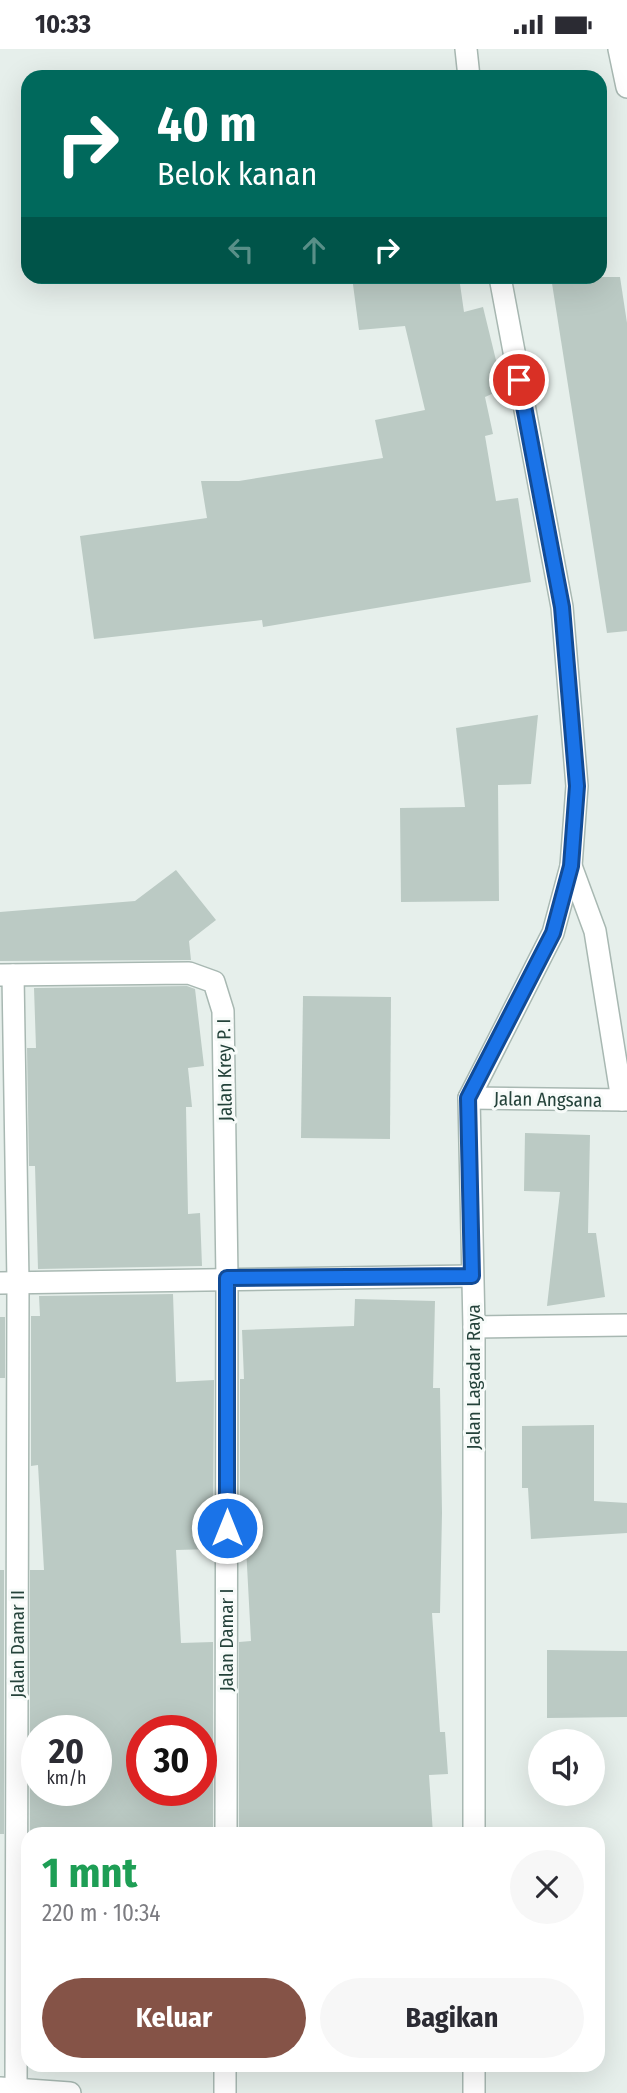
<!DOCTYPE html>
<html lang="id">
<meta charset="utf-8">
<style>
body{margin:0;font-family:"Fira Sans Condensed",sans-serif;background:#f7f7f7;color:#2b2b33;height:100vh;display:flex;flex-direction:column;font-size:26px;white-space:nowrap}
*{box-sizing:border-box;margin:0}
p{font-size:23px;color:#7c7c81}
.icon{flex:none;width:38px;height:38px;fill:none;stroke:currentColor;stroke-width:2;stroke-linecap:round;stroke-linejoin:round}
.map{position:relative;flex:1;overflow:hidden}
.side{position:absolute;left:21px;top:1778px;width:584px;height:245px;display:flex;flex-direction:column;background:#fff;border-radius:21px;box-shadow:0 7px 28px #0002}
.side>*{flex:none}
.hud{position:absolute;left:21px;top:21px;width:586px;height:214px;border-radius:21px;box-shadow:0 7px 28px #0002;background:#00695c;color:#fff;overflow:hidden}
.tools{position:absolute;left:528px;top:1680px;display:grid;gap:14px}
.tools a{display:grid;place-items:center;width:77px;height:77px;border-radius:50%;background:#fff;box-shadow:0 7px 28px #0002;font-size:35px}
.speed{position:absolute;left:21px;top:1666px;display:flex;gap:14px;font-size:35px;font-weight:700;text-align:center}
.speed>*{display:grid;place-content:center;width:91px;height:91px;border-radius:50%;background:#fff;box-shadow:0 7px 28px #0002;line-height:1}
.speed small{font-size:18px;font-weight:400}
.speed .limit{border:10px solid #d22;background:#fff;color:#111}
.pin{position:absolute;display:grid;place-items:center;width:60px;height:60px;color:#fff;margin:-30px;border:4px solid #fff;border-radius:50%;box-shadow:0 2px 7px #0007}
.me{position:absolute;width:77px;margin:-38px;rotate:0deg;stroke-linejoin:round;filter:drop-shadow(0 0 5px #0008)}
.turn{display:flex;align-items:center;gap:24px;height:147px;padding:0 21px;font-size:32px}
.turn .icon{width:91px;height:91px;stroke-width:2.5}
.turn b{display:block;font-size:49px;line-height:60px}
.lanes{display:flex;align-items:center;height:66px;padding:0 21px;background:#0003;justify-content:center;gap:35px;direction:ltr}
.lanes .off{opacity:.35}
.round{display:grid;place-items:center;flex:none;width:74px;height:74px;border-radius:37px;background:#f7f7f7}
.summary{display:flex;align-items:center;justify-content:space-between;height:119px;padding:0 21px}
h1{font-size:42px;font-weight:700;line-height:52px;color:#1e9e55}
.primary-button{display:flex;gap:14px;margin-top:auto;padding:14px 21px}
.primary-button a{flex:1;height:80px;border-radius:42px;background:#855347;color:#fff;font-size:28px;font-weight:700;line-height:80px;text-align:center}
.primary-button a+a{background:#f7f7f7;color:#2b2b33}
.status{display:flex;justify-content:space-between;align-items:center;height:49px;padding:0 35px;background:#fff;direction:ltr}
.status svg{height:19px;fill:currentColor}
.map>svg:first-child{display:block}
</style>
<div class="status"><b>10:33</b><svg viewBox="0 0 49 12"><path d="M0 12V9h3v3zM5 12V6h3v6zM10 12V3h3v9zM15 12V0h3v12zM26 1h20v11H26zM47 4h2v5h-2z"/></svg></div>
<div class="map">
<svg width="627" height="2044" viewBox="0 0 627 2044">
<rect width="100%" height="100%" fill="#e6efeb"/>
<g fill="#bbcac4" fill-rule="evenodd">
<path d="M 352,228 L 459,228 L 464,263 L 483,258 L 503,340 L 485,348 L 493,385 L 485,387 L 496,452 L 518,449 L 531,533 L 263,578 L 262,571 L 94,590 L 80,487 L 207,469 L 201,432 L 239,432 L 383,409 L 375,371 L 425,361 L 405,277 L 359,281 Z"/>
<path d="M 551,228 L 620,228 L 627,274 L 627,582 L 607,584 Z"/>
<path d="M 538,666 L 531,735 L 498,736 L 499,852 L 401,853 L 400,759 L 465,758 L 456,679 Z"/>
<path d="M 176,821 L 216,871 L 189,892 L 191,911 L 0,912 L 0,863 L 135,852 Z"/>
<path d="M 187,937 L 195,940 L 204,1017 L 188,1019 L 192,1058 L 186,1058 L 188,1165 L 200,1164 L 202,1217 L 38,1220 L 35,1117 L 29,1117 L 27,999 L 36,999 L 34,939 Z"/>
<path d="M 303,947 L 391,948 L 390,1090 L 301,1089 Z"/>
<path d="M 525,1084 L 590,1086 L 588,1184 L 596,1184 L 605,1248 L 547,1257 L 560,1143 L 524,1142 Z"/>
<path d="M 173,1245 L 176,1333 L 214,1331 L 213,1500 L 176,1501 L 181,1594 L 213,1593 L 213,1785 L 30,1785 L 30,1521 L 44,1521 L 38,1416 L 31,1417 L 31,1267 L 40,1267 L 39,1247 ZM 37,1682 L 96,1682 L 96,1741 L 37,1741 ZM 142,1682 L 201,1682 L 201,1741 L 142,1741 Z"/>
<path d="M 355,1250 L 435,1252 L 433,1339 L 440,1339 L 442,1464 L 440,1564 L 432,1564 L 440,1683 L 445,1683 L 448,1725 L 429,1726 L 433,1785 L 349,1785 L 349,1780 L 239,1785 L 239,1593 L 251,1592 L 246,1498 L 240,1498 L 240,1330 L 244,1330 L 242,1281 L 354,1277 Z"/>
<rect x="0" y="1268" width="5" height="61"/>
<path d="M 594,1376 L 594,1452 L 627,1454 L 627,1484 L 531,1490 L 528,1439 L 522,1439 L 522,1377 Z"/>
<rect x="0" y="1521" width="4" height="264"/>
<path d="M 547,1601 L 627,1602 L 627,1668 L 547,1669 Z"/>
</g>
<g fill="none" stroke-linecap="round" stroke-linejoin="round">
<defs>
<g id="minor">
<path d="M 466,0 L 469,28"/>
<path d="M 619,0 L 627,38"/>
<path d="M 571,817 L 595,882 L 622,1051"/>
<path d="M 1,926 L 189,924 L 214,933 L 223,962 L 227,1229 L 226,1785"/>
<path d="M 13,926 L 18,1233 L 16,2042"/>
<path d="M 469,1049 L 627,1051"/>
<path d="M 0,1234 L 472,1227"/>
<path d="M 474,1278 L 627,1276"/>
<path d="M 474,1785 L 474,1278 L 469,1049 L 553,884 L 571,817 L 577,737 L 562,558 L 500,228"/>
<path d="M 474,2016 L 474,2044"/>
<path d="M 0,2039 L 70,2044"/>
<path d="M 225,2044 L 225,2016"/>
</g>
</defs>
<use href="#minor" stroke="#a8b8b2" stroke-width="24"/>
<use href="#minor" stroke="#fff" stroke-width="21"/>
</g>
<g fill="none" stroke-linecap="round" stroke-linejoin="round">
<defs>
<path id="route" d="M 227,1479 L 227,1229 L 472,1227 L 468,1049 L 553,884 L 571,817 L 577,737 L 562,558 L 519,331"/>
</defs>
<use href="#route" stroke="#114b97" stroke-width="18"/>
<use href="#route" stroke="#1a73e8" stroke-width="12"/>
</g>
<g text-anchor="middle" stroke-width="6" stroke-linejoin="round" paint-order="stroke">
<g font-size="19" fill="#24423a" stroke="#f7fbf9">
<text transform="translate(224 1021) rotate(-91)" y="7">Jalan Krey P. I</text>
<text transform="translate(548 1050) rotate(1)" y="7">Jalan Angsana</text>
<text transform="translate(473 1328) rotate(-90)" y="7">Jalan Lagadar Raya</text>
<text transform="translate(226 1591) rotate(-90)" y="7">Jalan Damar I</text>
<text transform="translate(17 1595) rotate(-90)" y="7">Jalan Damar II</text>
</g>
</g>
</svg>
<div class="tools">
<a><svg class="icon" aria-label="sound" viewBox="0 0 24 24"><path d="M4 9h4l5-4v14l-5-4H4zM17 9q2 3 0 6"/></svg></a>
</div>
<div class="speed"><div>20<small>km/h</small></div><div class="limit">30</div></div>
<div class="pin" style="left:519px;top:331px;background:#d93025"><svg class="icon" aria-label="arrive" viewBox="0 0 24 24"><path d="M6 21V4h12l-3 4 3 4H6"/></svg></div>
<svg class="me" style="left:227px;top:1479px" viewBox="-20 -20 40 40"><circle r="17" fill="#1a73e8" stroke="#fff" stroke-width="3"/><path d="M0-11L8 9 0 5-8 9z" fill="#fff"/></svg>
<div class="hud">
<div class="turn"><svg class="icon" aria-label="right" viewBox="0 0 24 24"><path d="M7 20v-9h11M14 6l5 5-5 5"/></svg><div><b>40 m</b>Belok kanan</div></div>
<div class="lanes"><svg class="icon off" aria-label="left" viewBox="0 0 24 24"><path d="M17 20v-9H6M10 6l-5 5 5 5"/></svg><svg class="icon off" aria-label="ahead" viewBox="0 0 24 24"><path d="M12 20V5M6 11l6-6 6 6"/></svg><svg class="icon" aria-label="right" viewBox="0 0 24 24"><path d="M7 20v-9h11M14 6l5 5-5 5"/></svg></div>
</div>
<section class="side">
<div class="summary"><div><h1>1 mnt</h1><p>220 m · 10:34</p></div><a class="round"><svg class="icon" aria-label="close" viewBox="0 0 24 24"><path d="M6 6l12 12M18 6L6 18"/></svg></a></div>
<div class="primary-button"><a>Keluar</a><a>Bagikan</a></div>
</section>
</div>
